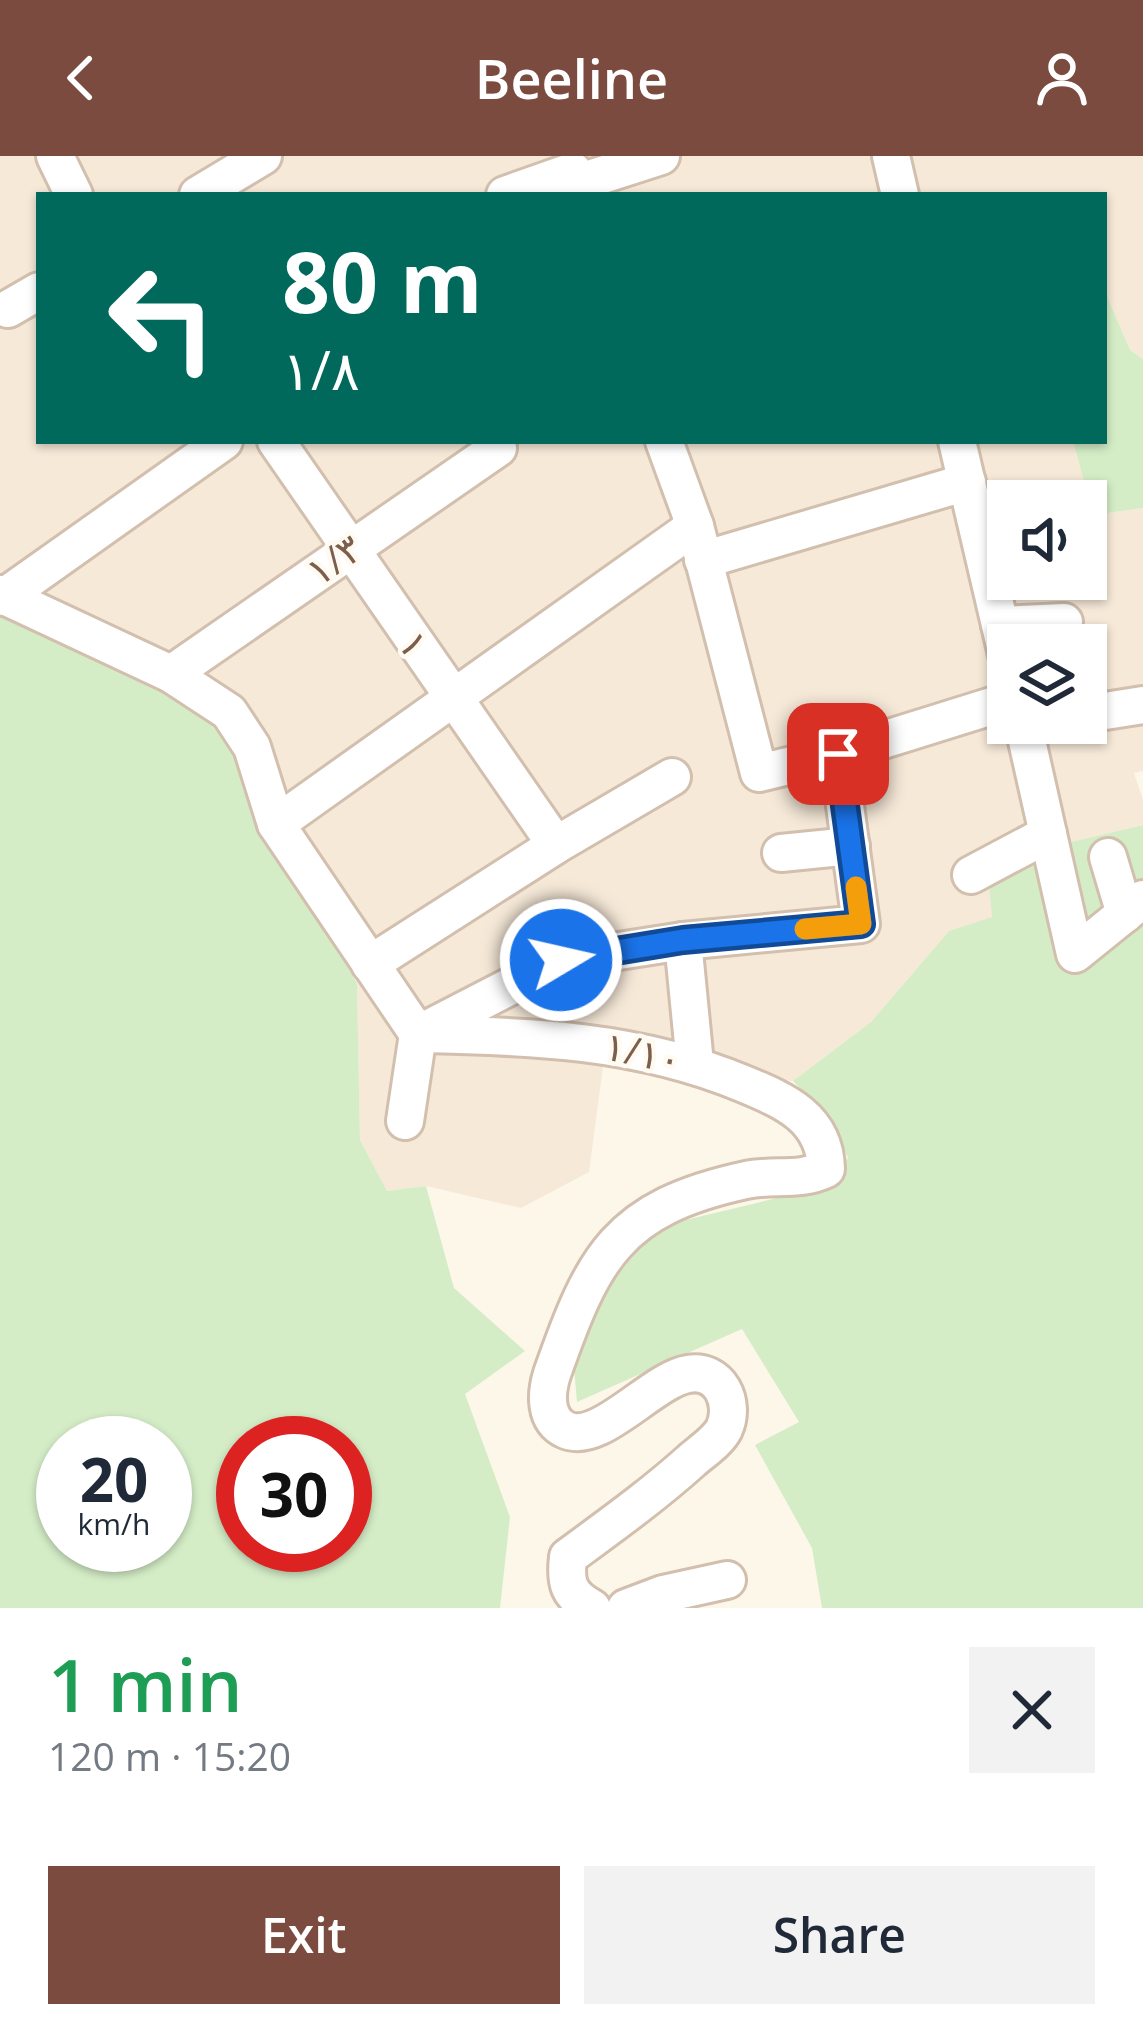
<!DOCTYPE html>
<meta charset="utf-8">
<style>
body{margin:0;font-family:"Open Sans",sans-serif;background:#f2f2f3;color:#1f2937;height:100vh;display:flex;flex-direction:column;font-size:45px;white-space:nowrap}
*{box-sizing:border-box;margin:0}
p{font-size:39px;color:#747a83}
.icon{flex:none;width:66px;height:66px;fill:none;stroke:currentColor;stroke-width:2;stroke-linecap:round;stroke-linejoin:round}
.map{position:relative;height:1452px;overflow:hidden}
.drawer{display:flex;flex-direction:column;background:#fff;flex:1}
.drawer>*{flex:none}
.guide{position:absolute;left:36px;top:36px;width:1071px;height:252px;border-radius:0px;box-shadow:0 3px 9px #0004;background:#00695c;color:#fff;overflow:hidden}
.tools{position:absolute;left:987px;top:324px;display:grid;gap:24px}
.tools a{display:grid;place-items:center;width:120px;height:120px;border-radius:0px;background:#fff;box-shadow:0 3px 9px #0004;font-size:60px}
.speed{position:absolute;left:36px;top:1260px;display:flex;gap:24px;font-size:60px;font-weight:700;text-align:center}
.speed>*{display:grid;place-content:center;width:156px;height:156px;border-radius:50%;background:#fff;box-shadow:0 3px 9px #0004;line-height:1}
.speed small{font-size:30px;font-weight:400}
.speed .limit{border:18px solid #d22;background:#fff;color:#111}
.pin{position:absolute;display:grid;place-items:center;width:102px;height:102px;color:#fff;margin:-51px;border-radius:24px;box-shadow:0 6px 18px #0006}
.me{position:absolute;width:132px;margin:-66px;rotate:81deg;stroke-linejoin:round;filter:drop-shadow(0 0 9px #0008)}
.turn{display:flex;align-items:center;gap:42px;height:252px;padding:0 48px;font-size:54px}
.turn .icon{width:156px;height:156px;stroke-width:2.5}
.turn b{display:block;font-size:84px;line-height:102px}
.round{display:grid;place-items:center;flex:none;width:126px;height:126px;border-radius:0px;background:#f2f2f3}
.summary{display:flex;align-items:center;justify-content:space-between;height:204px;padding:0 48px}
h1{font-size:72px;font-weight:600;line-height:90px;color:#1e9e55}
.button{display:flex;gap:24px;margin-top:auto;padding:24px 48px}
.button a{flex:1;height:138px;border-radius:0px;background:#7b4b40;color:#fff;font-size:48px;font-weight:600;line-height:138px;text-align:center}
.button a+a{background:#f2f2f3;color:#1f2937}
header{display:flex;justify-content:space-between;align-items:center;height:156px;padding:0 48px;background:#7b4b40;color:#fff;font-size:54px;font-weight:600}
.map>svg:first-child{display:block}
</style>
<header><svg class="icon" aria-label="back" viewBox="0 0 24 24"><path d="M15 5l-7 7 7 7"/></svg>Beeline<svg class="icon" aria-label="person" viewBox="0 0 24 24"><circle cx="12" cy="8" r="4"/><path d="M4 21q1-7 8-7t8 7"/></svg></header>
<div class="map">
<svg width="1143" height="1452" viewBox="0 0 1143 1452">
<rect width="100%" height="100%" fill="#fdf7ea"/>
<path fill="#f6e9d8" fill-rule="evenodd" d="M 0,0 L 1143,0 L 1143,203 L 1130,194 L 1104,133 L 1104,39 L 39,39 L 39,285 L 1073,285 L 1093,359 L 1143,352 L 1143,615 L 1134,617 L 1143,644 L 1143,669 L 988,706 L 993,761 L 949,775 L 871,866 L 793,925 L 604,903 L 589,1016 L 521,1052 L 426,1030 L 387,1035 L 360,984 L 357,828 L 0,436 ZM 1008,345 L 1086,345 L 1086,423 L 1008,423 ZM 1008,489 L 1086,489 L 1086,567 L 1008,567 Z"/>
<g fill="#d5edc7" fill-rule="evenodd">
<path d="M 1104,133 L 1130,194 L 1143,203 L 1143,352 L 1093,359 L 1073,285 L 1104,285 Z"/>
<path d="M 0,436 L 221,545 L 262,653 L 357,828 L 360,984 L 387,1035 L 426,1030 L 454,1132 L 525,1195 L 465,1238 L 510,1361 L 500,1452 L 0,1452 ZM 63,1287 L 165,1287 L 165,1389 L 63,1389 ZM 243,1287 L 345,1287 L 345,1389 L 243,1389 Z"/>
<path d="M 1143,669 L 1143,1452 L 822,1452 L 812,1392 L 755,1289 L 799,1266 L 742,1173 L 577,1246 L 574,1212 L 623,1096 L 656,1071 L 823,1031 L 848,1002 L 828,961 L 793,925 L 871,866 L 949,775 L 992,761 L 987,706 Z"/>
</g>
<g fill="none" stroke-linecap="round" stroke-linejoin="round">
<defs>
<g id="minor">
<path d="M 55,0 L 74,39"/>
<path d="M 891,0 L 900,39"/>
<path d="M 577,27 L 661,0"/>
<path d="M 198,39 L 263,0"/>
<path d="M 505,39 L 573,15"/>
<path d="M 8,153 L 39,135"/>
<path d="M 276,285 L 556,689"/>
<path d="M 664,285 L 695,370 L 759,617 L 838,598 L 1008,545"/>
<path d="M 957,285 L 1008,503"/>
<path d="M 703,404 L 967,326"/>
<path d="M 0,438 L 171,518 L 229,556 L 252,591 L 276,668 L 418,878"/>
<path d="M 4,441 L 224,285"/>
<path d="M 1000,469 L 1064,466"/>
<path d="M 171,518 L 498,292"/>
<path d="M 1086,558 L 1143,549"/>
<path d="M 1023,567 L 1075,798 L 1143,743"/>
<path d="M 276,668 L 695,370"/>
<path d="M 781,697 L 851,690"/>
<path d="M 1108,701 L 1125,758"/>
<path d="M 971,719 L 1048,678"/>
<path d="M 683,785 L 695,908"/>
<path d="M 370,808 L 556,689 L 672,621"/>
<path d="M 420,877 L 561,804 L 683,785 L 861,768 L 838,598"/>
<path d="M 418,878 C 531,880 639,884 744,928 C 785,945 825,962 826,1013 C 799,1026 774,1018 746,1024 C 617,1052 593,1101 552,1218 C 546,1237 544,1264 566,1274 C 600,1289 652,1224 688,1218 C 720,1212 736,1247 724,1273 C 718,1285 701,1296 691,1305 C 652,1340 610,1370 568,1401 C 565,1427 568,1439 592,1452"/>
<path d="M 405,965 L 418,878"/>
<path d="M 626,1452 L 663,1438 L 727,1424"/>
</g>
</defs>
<use href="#minor" stroke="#d2bfae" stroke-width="42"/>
<use href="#minor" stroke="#fff" stroke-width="36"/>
</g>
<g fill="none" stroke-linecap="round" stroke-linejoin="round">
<defs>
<path id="route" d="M 561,804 L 683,784 L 861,768 L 838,598"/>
</defs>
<use href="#route" stroke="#114b97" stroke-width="30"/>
<use href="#route" stroke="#1a73e8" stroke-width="21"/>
<path stroke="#f59e0b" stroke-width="21" d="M 805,773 L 861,768 L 856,731"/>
</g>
<g text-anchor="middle" stroke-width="9" stroke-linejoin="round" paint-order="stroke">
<g font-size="39" fill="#7b5e4b" stroke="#fffaf2">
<text transform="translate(334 404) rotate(-35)" y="14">۱/۳</text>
<text transform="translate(414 488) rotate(55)" y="14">۱</text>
<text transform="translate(643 897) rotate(12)" y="14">۱/۱۰</text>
</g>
</g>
</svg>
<div class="tools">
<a><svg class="icon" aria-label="sound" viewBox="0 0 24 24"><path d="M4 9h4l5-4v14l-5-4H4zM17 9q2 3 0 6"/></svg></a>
<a><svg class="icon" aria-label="layers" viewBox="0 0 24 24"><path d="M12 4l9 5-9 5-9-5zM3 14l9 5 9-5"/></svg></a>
</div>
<div class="speed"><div>20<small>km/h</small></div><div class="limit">30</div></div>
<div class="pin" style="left:838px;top:598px;background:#d93025"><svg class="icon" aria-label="arrive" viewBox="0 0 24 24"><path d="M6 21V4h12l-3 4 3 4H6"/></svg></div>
<svg class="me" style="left:561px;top:804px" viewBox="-20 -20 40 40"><circle r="17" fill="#1a73e8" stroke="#fff" stroke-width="3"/><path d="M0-11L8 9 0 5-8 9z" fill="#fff"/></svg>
<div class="guide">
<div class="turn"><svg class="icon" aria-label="left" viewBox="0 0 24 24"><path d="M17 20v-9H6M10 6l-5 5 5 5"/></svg><div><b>80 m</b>۱/۸</div></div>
</div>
</div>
<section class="drawer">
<div class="summary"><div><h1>1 min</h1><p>120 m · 15:20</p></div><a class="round"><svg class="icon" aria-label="close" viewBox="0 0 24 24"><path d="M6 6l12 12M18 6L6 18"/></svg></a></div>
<div class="button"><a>Exit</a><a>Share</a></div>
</section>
